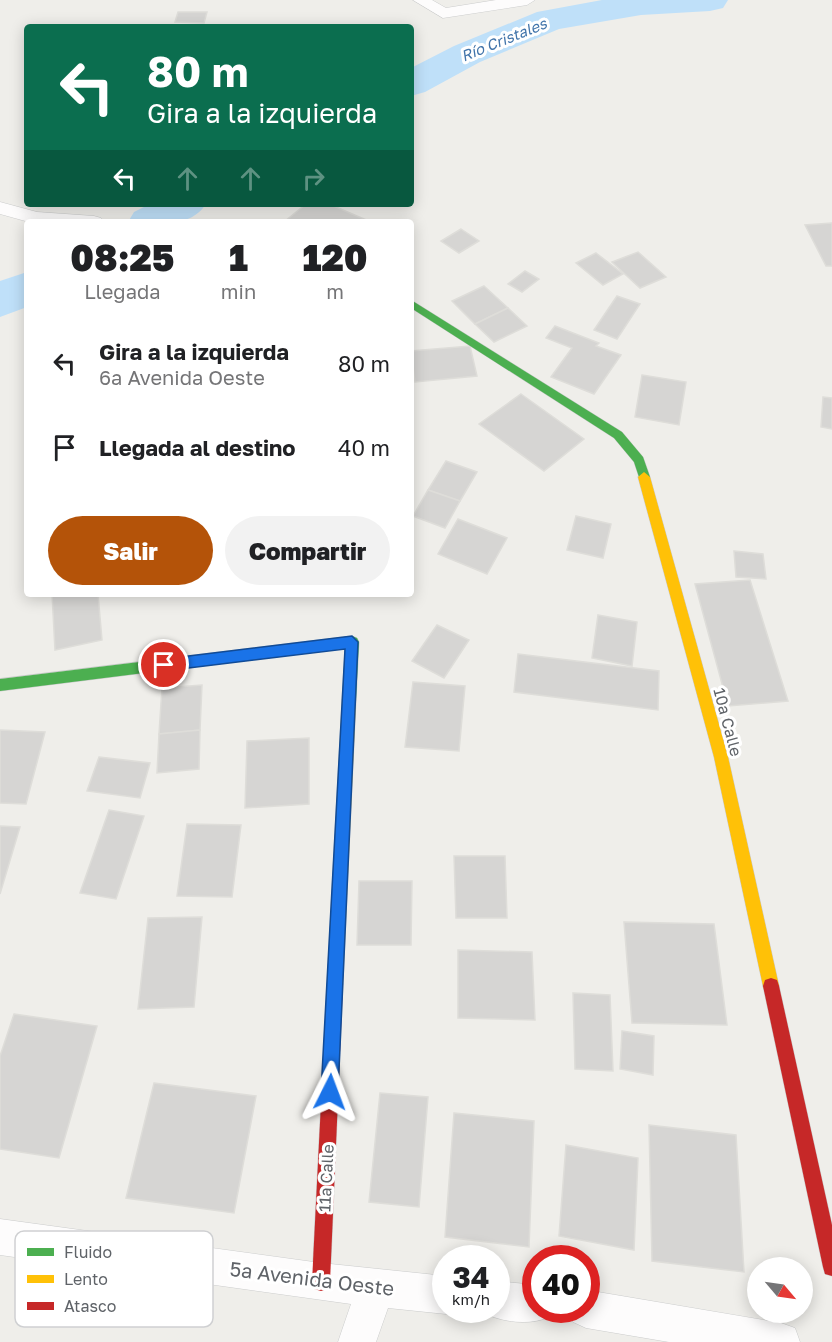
<!DOCTYPE html>
<html lang="es">
<meta charset="utf-8">
<style>
body{margin:0;font-family:"Golos Text",sans-serif;background:#f2f2f2;color:#202124;height:100vh;display:flex;flex-direction:column;font-size:22px;white-space:nowrap}
*{box-sizing:border-box;margin:0}
p{font-size:20px;color:#757577}
.icon{flex:none;width:33px;height:33px;fill:none;stroke:currentColor;stroke-width:2;stroke-linecap:round;stroke-linejoin:round}
.map{position:relative;flex:1;overflow:hidden}
.side{position:absolute;left:24px;top:219px;width:390px;height:378px;display:flex;flex-direction:column;background:#fff;border-radius:6px;box-shadow:0 3px 15px #0003}
.side>*{flex:none}
.hud{position:absolute;left:24px;top:24px;width:390px;height:183px;border-radius:6px;box-shadow:0 3px 15px #0003;background:#0b6e4f;color:#fff;overflow:hidden}
.needle{width:39px;rotate:119deg}
.fabs{position:absolute;left:747px;top:1257px;display:grid;gap:12px}
.fabs a{display:grid;place-items:center;width:66px;height:66px;border-radius:50%;background:#fff;box-shadow:0 3px 15px #0003;font-size:30px}
.speed{position:absolute;left:432px;top:1245px;display:flex;gap:12px;font-size:30px;font-weight:700;text-align:center}
.speed>*{display:grid;place-content:center;width:78px;height:78px;border-radius:50%;background:#fff;box-shadow:0 3px 15px #0003;line-height:1}
.speed small{font-size:15px;font-weight:400}
.speed .limit{border:9px solid #d22;background:#fff;color:#111}
.pin{position:absolute;display:grid;place-items:center;width:51px;height:51px;color:#fff;margin:-26px;border:3px solid #fff;border-radius:50%;box-shadow:0 2px 6px #0007}
.me{position:absolute;width:66px;margin:-33px;rotate:3deg;stroke-linejoin:round;filter:drop-shadow(0 0 4px #0008)}
.turn{display:flex;align-items:center;gap:21px;height:126px;padding:0 24px;font-size:27px}
.turn .icon{width:78px;height:78px;stroke-width:2.5}
.turn b{display:block;font-size:42px;line-height:51px}
.lanes{display:flex;align-items:center;height:57px;padding:0 24px;background:#0003;justify-content:center;gap:30px;direction:ltr}
.lanes .off{opacity:.35}
.eta{display:flex;justify-content:space-evenly;align-items:center;height:102px;text-align:center}
.eta b{font-size:36px;font-weight:800;line-height:42px}
.cta{display:flex;gap:12px;margin-top:auto;padding:12px 24px}
.cta a{flex:1;height:69px;border-radius:36px;background:#b45309;color:#fff;font-size:24px;font-weight:800;line-height:69px;text-align:center}
.cta a+a{background:#f2f2f2;color:#202124}
ul{padding:0;list-style:none}
li{display:flex;align-items:center;gap:18px;height:84px;padding:0 24px}
li div{flex:1}
li b{display:block;font-size:22px}
li em{font-style:normal}
.map>svg:first-child{display:block}
</style>
<div class="map">
<svg width="832" height="1342" viewBox="0 0 832 1342">
<rect width="100%" height="100%" fill="#efeeea"/>
<g fill="none" stroke-linecap="round" stroke-linejoin="round">
<g fill="#bfe0f9" fill-rule="evenodd">
<path d="M 602,0 L 728,0 L 723,8 L 710,11 L 641,15 L 559,29 L 480,62 L 425,92 L 411,96 L 411,68 L 454,46 L 537,12 Z"/>
<path d="M 150,204 L 206,204 C 189,230 155,222 128,222 L 134,212 Z"/>
<path d="M 27,272 L 27,307 L 0,317 L 0,281 Z"/>
</g>
</g>
<g fill="#d6d5d3" stroke="#deddd9" stroke-width="1.5">
<path d="M 178,12 L 207,12 L 204,23 L 175,22 Z"/>
<path d="M 306,204 L 329,204 L 371,222 L 284,222 Z"/>
<path d="M 832,223 L 832,266 L 826,266 L 805,225 Z"/>
<path d="M 461,229 L 479,241 L 459,253 L 441,241 Z"/>
<path d="M 638,252 L 666,277 L 640,288 L 612,262 Z"/>
<path d="M 596,253 L 623,274 L 603,285 L 576,263 Z"/>
<path d="M 525,271 L 539,279 L 522,292 L 508,284 Z"/>
<path d="M 484,286 L 508,308 L 475,324 L 452,301 Z"/>
<path d="M 617,296 L 640,304 L 617,339 L 594,330 Z"/>
<path d="M 508,308 L 527,326 L 494,342 L 475,324 Z"/>
<path d="M 555,326 L 599,343 L 596,346 L 621,355 L 594,394 L 551,377 L 572,348 L 546,338 Z"/>
<path d="M 470,346 L 477,376 L 415,382 L 411,351 Z"/>
<path d="M 642,375 L 686,382 L 679,425 L 635,417 Z"/>
<path d="M 521,394 L 584,439 L 544,471 L 479,424 Z"/>
<path d="M 823,397 L 832,398 L 832,429 L 821,427 Z"/>
<path d="M 446,461 L 477,472 L 460,501 L 428,490 Z"/>
<path d="M 428,490 L 460,501 L 445,528 L 413,516 Z"/>
<path d="M 576,516 L 611,524 L 603,558 L 567,550 Z"/>
<path d="M 458,519 L 507,538 L 487,574 L 438,554 Z"/>
<path d="M 734,551 L 763,554 L 766,579 L 736,577 Z"/>
<path d="M 750,580 L 788,701 L 728,706 L 695,584 Z"/>
<path d="M 52,594 L 98,594 L 102,640 L 55,650 Z"/>
<path d="M 598,615 L 637,622 L 632,666 L 592,658 Z"/>
<path d="M 437,625 L 469,640 L 444,678 L 412,661 Z"/>
<path d="M 518,654 L 659,671 L 658,710 L 514,692 Z"/>
<path d="M 413,682 L 465,686 L 459,751 L 405,747 Z"/>
<path d="M 202,685 L 200,730 L 159,734 L 162,688 Z"/>
<path d="M 0,730 L 45,732 L 26,804 L 0,803 Z"/>
<path d="M 200,730 L 199,769 L 157,773 L 159,734 Z"/>
<path d="M 309,738 L 309,804 L 245,808 L 247,741 Z"/>
<path d="M 99,757 L 150,763 L 140,798 L 87,791 Z"/>
<path d="M 109,810 L 144,816 L 116,899 L 80,893 Z"/>
<path d="M 187,824 L 241,825 L 232,897 L 177,896 Z"/>
<path d="M 0,826 L 20,827 L 0,894 Z"/>
<path d="M 454,856 L 505,856 L 507,918 L 456,918 Z"/>
<path d="M 359,881 L 412,881 L 411,945 L 357,945 Z"/>
<path d="M 202,917 L 194,1007 L 138,1009 L 148,918 Z"/>
<path d="M 624,922 L 714,924 L 727,1025 L 632,1023 Z"/>
<path d="M 458,950 L 532,952 L 535,1020 L 458,1018 Z"/>
<path d="M 573,993 L 610,995 L 613,1071 L 575,1069 Z"/>
<path d="M 14,1014 L 97,1026 L 59,1158 L 0,1149 L 0,1056 Z"/>
<path d="M 622,1031 L 654,1036 L 653,1075 L 620,1069 Z"/>
<path d="M 154,1083 L 256,1096 L 234,1213 L 126,1198 Z"/>
<path d="M 380,1093 L 428,1097 L 419,1207 L 369,1202 Z"/>
<path d="M 454,1113 L 534,1121 L 529,1247 L 445,1237 Z"/>
<path d="M 649,1125 L 736,1135 L 744,1272 L 652,1261 Z"/>
<path d="M 566,1145 L 638,1158 L 634,1250 L 559,1236 Z"/>
</g>
<g fill="none" stroke-linecap="round" stroke-linejoin="round">
<defs>
<g id="street">
<path d="M 413,0 L 432,0 L 446,8 L 496,0 L 535,0 L 527,5 L 443,18 Z"/>
<path d="M 0,202 L 37,212 L 94,216 L 101,218 L 104,222 L 29,222 L 0,214 Z"/>
<path d="M 0,1219 L 321,1263 L 446,1276 L 446,1310 L 456,1310 L 446,1314 L 388,1308 L 376,1342 L 338,1342 L 351,1304 L 0,1255 Z"/>
<path d="M 496,1281 L 536,1285 L 536,1310 L 553,1310 L 549,1317 C 529,1326 503,1322 483,1313 L 481,1310 L 496,1310 Z"/>
<path d="M 586,1290 L 781,1323 L 795,1328 L 800,1342 L 669,1342 L 586,1328 L 573,1322 L 567,1310 L 586,1310 Z"/>
</g>
<g id="fast">
<path d="M 411,300 L 622,432 L 643,457 L 650,477 L 648,480 L 640,480 L 634,462 L 614,438 L 411,308 Z"/>
<path d="M 352,636 L 357,638 L 359,642 L 356,700 L 354,704 L 349,706 L 344,704 L 342,700 L 345,648 L 0,691 L 0,679 Z"/>
</g>
<g id="slow">
<path d="M 644,472 L 650,477 L 728,757 L 779,986 L 777,992 L 771,994 L 765,992 L 763,986 L 714,757 L 638,477 Z"/>
<path d="M 349,694 L 354,696 L 356,700 L 343,984 L 341,990 L 335,992 L 329,990 L 327,984 L 342,700 L 344,696 Z"/>
</g>
<g id="jam">
<path d="M 335,976 L 341,978 L 343,984 L 330,1282 L 328,1289 L 321,1291 L 314,1289 L 312,1282 L 327,984 L 329,978 Z"/>
<path d="M 771,978 L 777,980 L 779,986 L 832,1225 L 832,1276 L 825,1274 L 823,1267 L 763,986 L 765,980 Z"/>
</g>
</defs>
<use href="#street" stroke="#cbcccc" stroke-width="1"/>
<use href="#fast" stroke="#cacacb" stroke-width="1"/>
<use href="#slow" stroke="#cacacb" stroke-width="1"/>
<use href="#jam" stroke="#cacacb" stroke-width="1"/>
<use href="#street" fill="#fdfcfc" fill-rule="evenodd"/>
<use href="#fast" fill="#4caf50" fill-rule="evenodd"/>
<use href="#slow" fill="#ffc107" fill-rule="evenodd"/>
<use href="#jam" fill="#c62828" fill-rule="evenodd"/>
</g>
<path fill="#1a73e8" stroke="#114b97" stroke-width="1.5" d="M 352,636 L 358,642 L 338,1092 L 336,1098 L 330,1101 L 324,1098 L 321,1092 L 345,649 L 164,671 L 159,669 L 157,665 L 159,661 L 164,659 Z"/>
<g text-anchor="middle" stroke-width="6" stroke-linejoin="round" paint-order="stroke">
<g font-size="15" font-style="italic" fill="#4174aa" stroke="#fff">
<text transform="translate(504 40) rotate(-22)" y="5">Río Cristales</text>
</g>
<g font-size="16" fill="#5f6368" stroke="#fff">
<text transform="translate(728 722) rotate(75)" y="6">10a Calle</text>
<text transform="translate(326 1178) rotate(-87)" y="6">11a Calle</text>
</g>
<g font-size="20" fill="#5f6368" stroke="#fff">
<text transform="translate(312 1279) rotate(7)" y="7">5a Avenida Oeste</text>
</g>
</g>
<rect x="15" y="1231" width="198" height="96" rx="9" fill="#fff" stroke="#cfd0d2" stroke-width="1.5"/>
<rect x="27" y="1248" width="27" height="8" fill="#4caf50"/>
<rect x="27" y="1275" width="27" height="8" fill="#ffc107"/>
<rect x="27" y="1302" width="27" height="8" fill="#c62828"/>
<g font-size="16" fill="#5f6368">
<text x="64" y="1258">Fluido</text>
<text x="64" y="1285">Lento</text>
<text x="64" y="1312">Atasco</text>
</g>
</svg>
<div class="fabs">
<a><svg class="needle" viewBox="-14 -14 28 28"><path d="M0-13l5 13h-10z" fill="#e53935"/><path d="M0 13l5-13h-10z" fill="#757577"/></svg></a>
</div>
<div class="speed"><div>34<small>km/h</small></div><div class="limit">40</div></div>
<div class="pin" style="left:164px;top:665px;background:#d93025"><svg class="icon" aria-label="arrive" viewBox="0 0 24 24"><path d="M6 21V4h12l-3 4 3 4H6"/></svg></div>
<svg class="me" style="left:330px;top:1092px" viewBox="-20 -20 40 40"><path d="M0-17L14 15 0 8-14 15z" fill="#1a73e8" stroke="#fff" stroke-width="4"/></svg>
<div class="hud">
<div class="turn"><svg class="icon" aria-label="left" viewBox="0 0 24 24"><path d="M17 20v-9H6M10 6l-5 5 5 5"/></svg><div><b>80 m</b>Gira a la izquierda</div></div>
<div class="lanes"><svg class="icon" aria-label="left" viewBox="0 0 24 24"><path d="M17 20v-9H6M10 6l-5 5 5 5"/></svg><svg class="icon off" aria-label="ahead" viewBox="0 0 24 24"><path d="M12 20V5M6 11l6-6 6 6"/></svg><svg class="icon off" aria-label="ahead" viewBox="0 0 24 24"><path d="M12 20V5M6 11l6-6 6 6"/></svg><svg class="icon off" aria-label="right" viewBox="0 0 24 24"><path d="M7 20v-9h11M14 6l5 5-5 5"/></svg></div>
</div>
<section class="side">
<div class="eta">
<div><b>08:25</b><p>Llegada</p></div>
<div><b>1</b><p>min</p></div>
<div><b>120</b><p>m</p></div>
</div>
<ul>
<li><svg class="icon" aria-label="left" viewBox="0 0 24 24"><path d="M17 20v-9H6M10 6l-5 5 5 5"/></svg><div><b>Gira a la izquierda</b><p>6a Avenida Oeste</p></div><em>80 m</em></li>
<li><svg class="icon" aria-label="arrive" viewBox="0 0 24 24"><path d="M6 21V4h12l-3 4 3 4H6"/></svg><div><b>Llegada al destino</b></div><em>40 m</em></li>
</ul>
<div class="cta"><a>Salir</a><a>Compartir</a></div>
</section>
</div>
